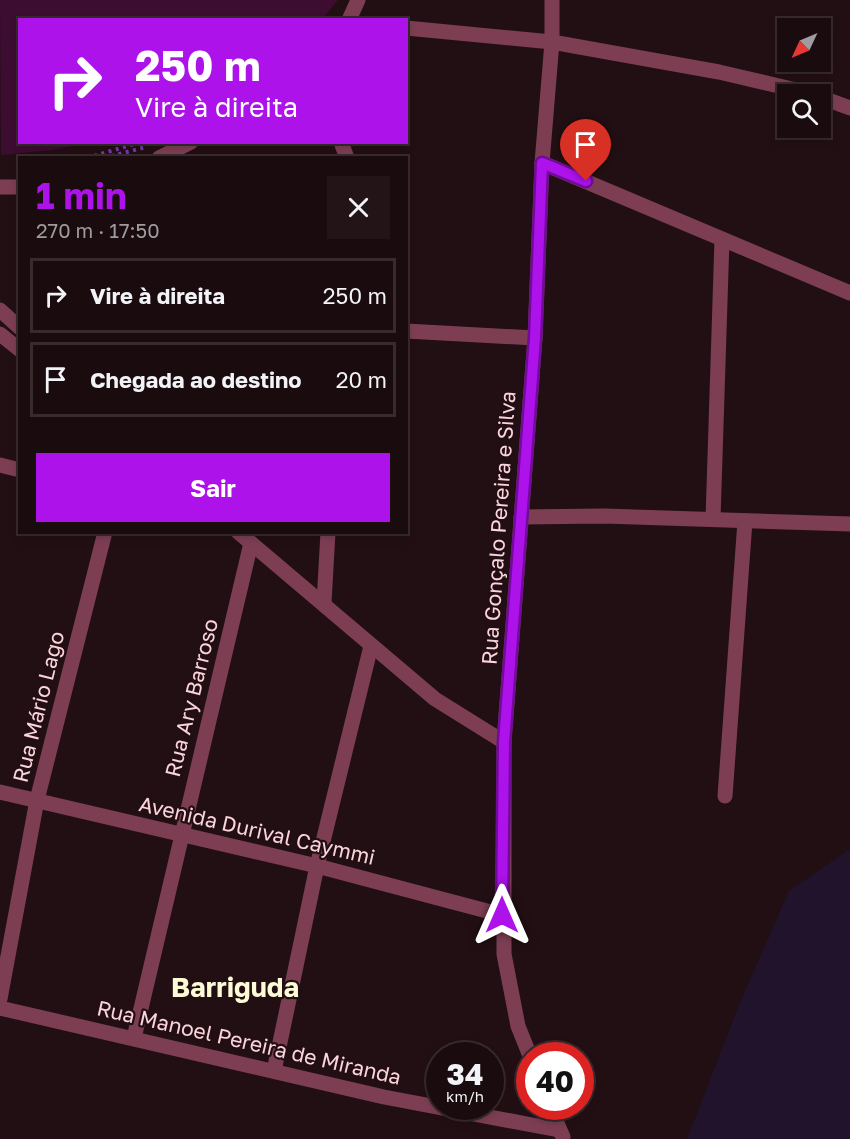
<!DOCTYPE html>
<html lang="pt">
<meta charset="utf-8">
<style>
body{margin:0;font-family:"Golos Text",sans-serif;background:#231417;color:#f1f3f6;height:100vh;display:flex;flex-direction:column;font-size:22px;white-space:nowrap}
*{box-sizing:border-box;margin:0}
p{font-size:20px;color:#9f9b9e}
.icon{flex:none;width:33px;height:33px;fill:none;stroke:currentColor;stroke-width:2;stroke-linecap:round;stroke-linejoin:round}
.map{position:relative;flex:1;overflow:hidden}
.sheet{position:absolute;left:18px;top:156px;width:390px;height:378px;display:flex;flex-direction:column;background:#1a0b0e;border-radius:0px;box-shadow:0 3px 9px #0003,0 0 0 2px #382b2e}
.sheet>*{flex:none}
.guide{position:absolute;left:18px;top:18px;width:390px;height:126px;border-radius:0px;box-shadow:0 3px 9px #0003,0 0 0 2px #382b2e;background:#ac12e9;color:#fff;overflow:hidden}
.needle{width:39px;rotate:226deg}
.fabs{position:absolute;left:777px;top:18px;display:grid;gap:12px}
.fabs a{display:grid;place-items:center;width:54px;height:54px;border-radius:0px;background:#1a0b0e;box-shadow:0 3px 9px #0003,0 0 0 2px #382b2e;font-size:30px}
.speed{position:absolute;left:426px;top:1042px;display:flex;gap:12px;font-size:30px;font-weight:700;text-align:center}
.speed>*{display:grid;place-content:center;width:78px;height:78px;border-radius:50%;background:#1a0b0e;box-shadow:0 3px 9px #0003,0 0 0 2px #382b2e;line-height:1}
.speed small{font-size:15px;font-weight:400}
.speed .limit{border:9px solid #d22;background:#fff;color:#111}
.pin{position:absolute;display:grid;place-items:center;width:51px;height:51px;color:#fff;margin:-62px -26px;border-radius:50% 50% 50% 0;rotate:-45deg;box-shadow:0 0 6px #0007}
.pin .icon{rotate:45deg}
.me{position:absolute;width:66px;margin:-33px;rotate:0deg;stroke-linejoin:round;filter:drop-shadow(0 0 4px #0008)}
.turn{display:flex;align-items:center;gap:21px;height:126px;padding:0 18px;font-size:27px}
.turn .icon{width:78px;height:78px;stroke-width:2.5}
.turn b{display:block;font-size:42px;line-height:51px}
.round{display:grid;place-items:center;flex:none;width:63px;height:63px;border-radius:0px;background:#231417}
.summary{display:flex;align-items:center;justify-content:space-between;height:102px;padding:0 18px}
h1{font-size:36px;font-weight:700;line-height:45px;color:#ac12e9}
.button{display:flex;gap:12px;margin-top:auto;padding:12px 18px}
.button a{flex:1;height:69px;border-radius:0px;background:#ac12e9;color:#fff;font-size:24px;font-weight:700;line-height:69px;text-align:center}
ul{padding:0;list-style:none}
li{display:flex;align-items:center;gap:18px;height:75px;margin:0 12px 9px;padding:0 6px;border:3px solid #382b2e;border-radius:0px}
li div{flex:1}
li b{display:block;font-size:22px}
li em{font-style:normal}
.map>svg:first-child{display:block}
</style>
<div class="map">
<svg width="850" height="1139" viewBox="0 0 850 1139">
<rect width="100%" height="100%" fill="#220f13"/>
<path fill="#21132b" d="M 850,849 L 850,1139 L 687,1139 L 741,1000 L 789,891 Z"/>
<path fill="#3d0d31" d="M 0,0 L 338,0 L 322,19 L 20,20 L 20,142 L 87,143 L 52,150 L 1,155 Z"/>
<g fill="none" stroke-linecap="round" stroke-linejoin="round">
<g stroke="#7838ab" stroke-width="4" stroke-dasharray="3 4.5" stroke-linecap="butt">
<path d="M 87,158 L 141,142"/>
<path d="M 104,158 L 146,147"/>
</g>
<g stroke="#7d3e54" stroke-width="15">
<path d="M 349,20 L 358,0"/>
<path d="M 406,28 L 552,42 L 719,72 L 813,94"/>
<path d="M 820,97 L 850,108"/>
<path d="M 341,142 L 347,158"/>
<path d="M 159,158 L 191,142"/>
<path d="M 542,163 L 850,293"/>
<path d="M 0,187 L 20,187"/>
<path d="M 0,310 L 20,328"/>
<path d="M 406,331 L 535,338"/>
<path d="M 0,334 L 20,350"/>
<path d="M 0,465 L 20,470"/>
<path d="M 521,517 L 604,516 L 850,524"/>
<path d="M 713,519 L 722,239"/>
<path d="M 238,532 L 435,699 L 504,742"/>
<path d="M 324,603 L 328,532"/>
<path d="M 0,792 L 317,866 L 502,915"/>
<path d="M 725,796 L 745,521"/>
<path d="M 0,999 L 37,800 L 105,532"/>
<path d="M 0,1008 L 384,1097 L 559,1130"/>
<path d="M 134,1038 L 251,543"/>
<path d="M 530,1056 L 518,1026 L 504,954 L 504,742 L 535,338 L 542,163 L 552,42 L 552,0"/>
<path d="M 274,1071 L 317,866 L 371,646"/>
<path d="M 550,1107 L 563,1137"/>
</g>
</g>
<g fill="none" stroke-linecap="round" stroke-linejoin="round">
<defs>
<path id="route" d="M 502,915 L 504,742 L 535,338 L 542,163 L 586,181"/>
</defs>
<use href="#route" stroke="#700c97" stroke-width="15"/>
<use href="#route" stroke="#ac12e9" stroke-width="10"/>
</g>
<g text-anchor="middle" stroke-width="4.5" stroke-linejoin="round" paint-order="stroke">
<g font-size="21" fill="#fcd4de" stroke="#220f13">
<text transform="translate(499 528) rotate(-86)" y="7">Rua Gonçalo Pereira e Silva</text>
<text transform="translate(192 698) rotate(-76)" y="7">Rua Ary Barroso</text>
<text transform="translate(39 707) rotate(-76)" y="7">Rua Mário Lago</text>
<text transform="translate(257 831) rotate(13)" y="7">Avenida Durival Caymmi</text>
<text transform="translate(249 1043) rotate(13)" y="7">Rua Manoel Pereira de Miranda</text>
</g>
<g font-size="27" font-weight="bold" fill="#fcfbd6" stroke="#220f13">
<text x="235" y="997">Barriguda</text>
</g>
</g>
</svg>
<div class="fabs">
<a><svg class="needle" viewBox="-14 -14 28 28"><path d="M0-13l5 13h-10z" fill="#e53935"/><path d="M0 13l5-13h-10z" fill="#9f9b9e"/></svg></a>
<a><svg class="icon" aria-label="search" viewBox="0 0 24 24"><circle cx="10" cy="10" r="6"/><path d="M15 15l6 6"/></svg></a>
</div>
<div class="speed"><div>34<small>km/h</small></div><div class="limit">40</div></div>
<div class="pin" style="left:586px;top:181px;background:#d93025"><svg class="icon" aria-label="arrive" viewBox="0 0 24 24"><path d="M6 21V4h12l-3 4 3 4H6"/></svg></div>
<svg class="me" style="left:502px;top:915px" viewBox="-20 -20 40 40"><path d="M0-17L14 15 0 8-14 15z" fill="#ac12e9" stroke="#fff" stroke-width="4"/></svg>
<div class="guide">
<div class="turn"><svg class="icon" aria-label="right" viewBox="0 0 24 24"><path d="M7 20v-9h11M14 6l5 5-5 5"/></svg><div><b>250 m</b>Vire à direita</div></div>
</div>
<section class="sheet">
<div class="summary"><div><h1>1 min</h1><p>270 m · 17:50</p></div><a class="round"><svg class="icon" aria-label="close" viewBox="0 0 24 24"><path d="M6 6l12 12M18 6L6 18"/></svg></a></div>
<ul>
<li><svg class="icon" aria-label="right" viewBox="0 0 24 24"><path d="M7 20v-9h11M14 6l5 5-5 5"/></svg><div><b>Vire à direita</b></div><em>250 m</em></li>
<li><svg class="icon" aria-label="arrive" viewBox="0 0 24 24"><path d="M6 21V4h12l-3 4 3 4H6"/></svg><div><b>Chegada ao destino</b></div><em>20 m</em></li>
</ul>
<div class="button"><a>Sair</a></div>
</section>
</div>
